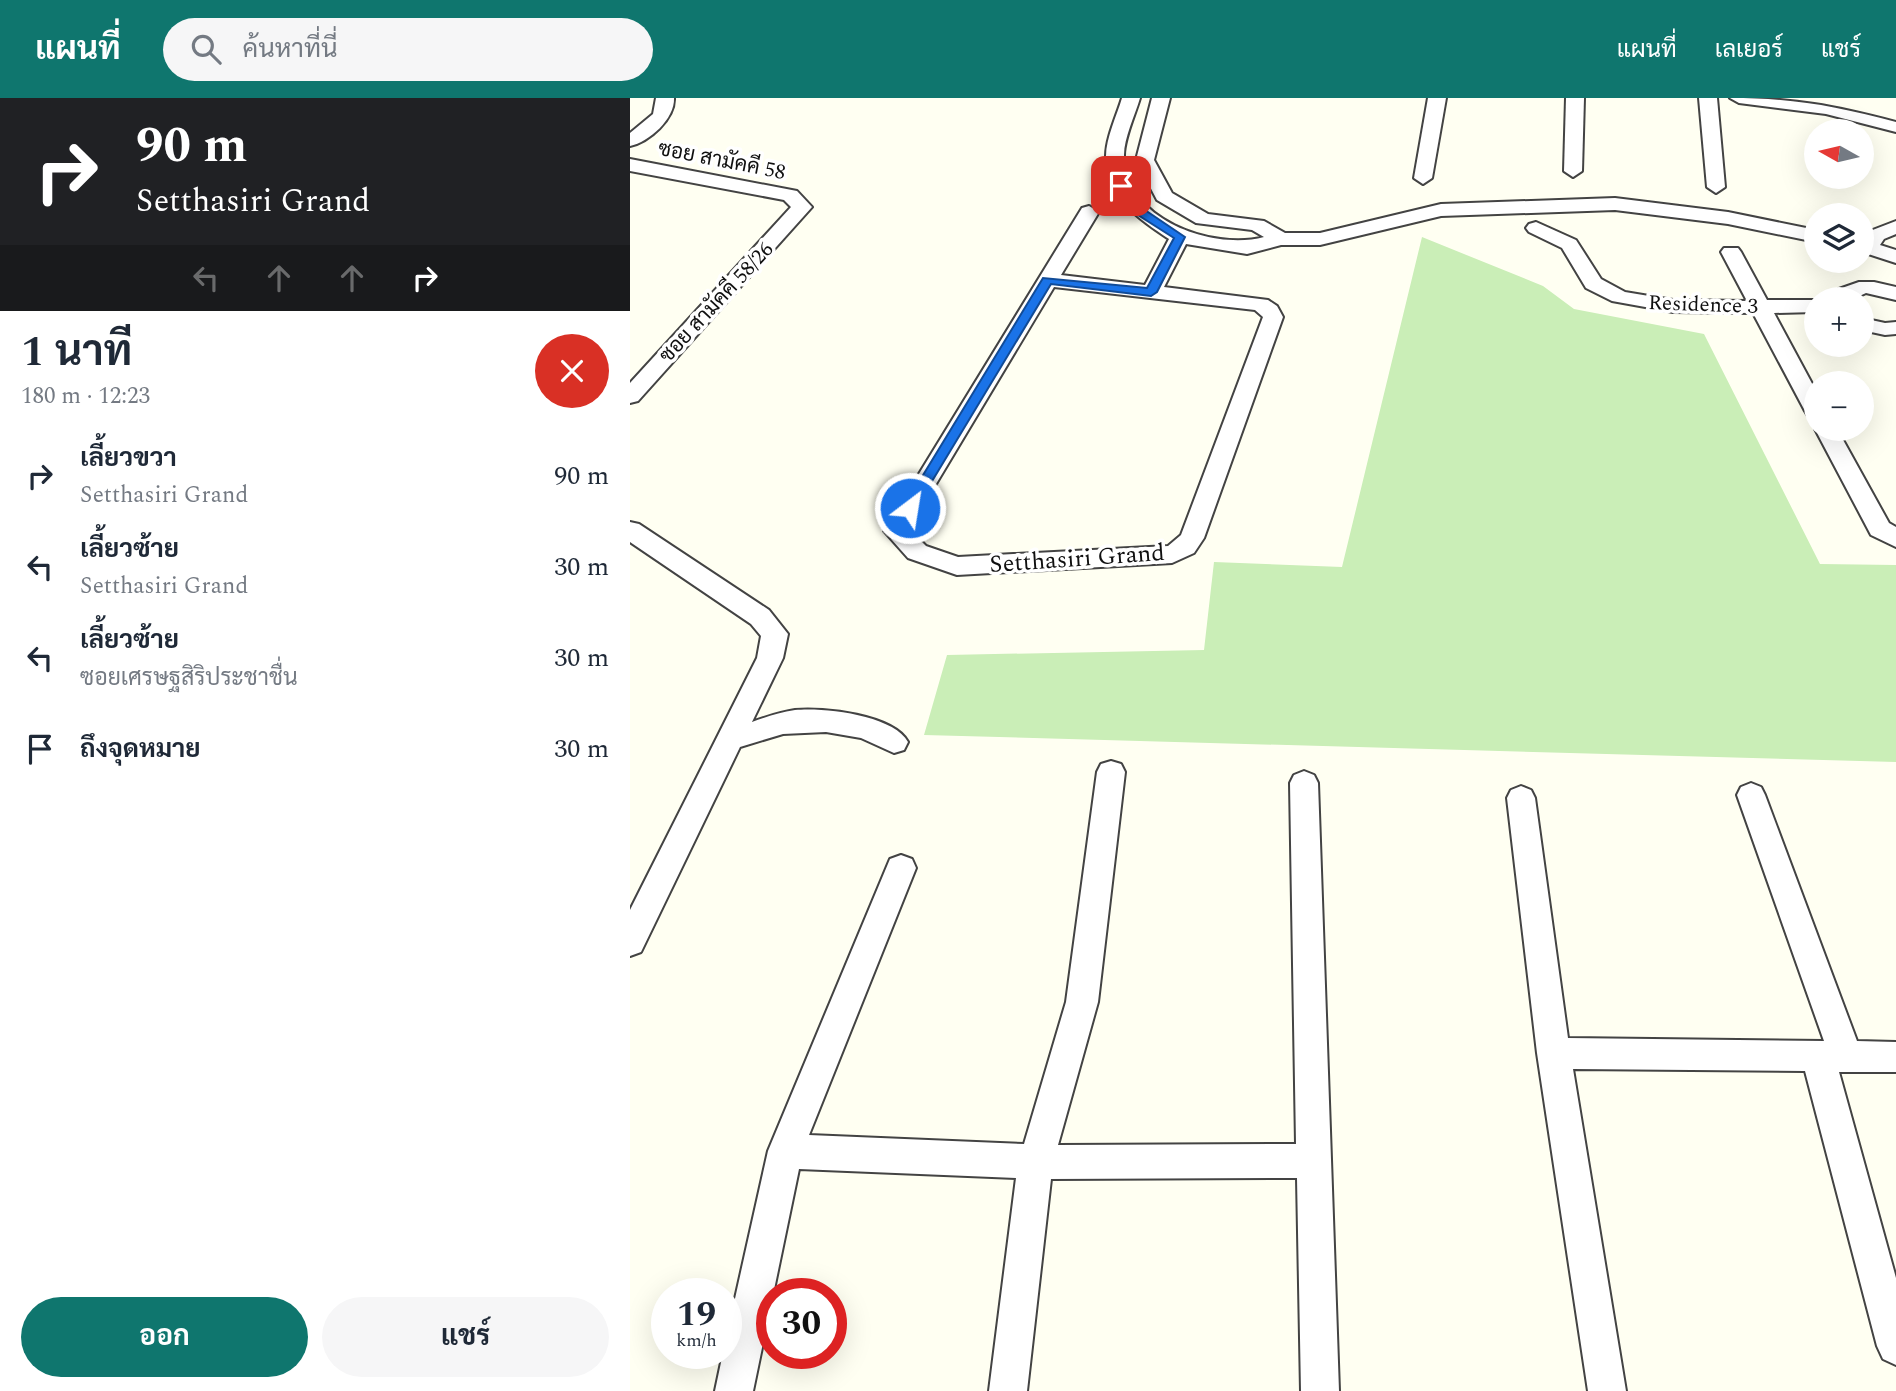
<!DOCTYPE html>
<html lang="th">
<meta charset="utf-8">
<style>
body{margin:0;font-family:Spectral,Sarabun,serif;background:#f6f6f7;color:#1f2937;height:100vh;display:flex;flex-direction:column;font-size:26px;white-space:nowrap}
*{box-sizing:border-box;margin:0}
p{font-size:23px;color:#747a83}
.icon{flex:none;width:38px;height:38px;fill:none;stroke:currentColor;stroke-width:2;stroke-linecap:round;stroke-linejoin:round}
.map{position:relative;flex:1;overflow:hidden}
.sheet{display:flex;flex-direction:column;background:#fff;width:630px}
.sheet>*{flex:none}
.guide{background:#202124;color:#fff;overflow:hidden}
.needle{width:46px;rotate:278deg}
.controls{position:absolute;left:1174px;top:21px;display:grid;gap:14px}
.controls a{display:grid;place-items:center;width:70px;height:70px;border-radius:50%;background:#fff;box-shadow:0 7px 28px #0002;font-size:35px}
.speed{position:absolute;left:21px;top:1180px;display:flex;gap:14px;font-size:35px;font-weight:700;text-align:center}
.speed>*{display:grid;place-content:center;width:91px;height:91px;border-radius:50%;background:#fff;box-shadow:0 7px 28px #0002;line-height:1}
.speed small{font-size:18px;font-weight:400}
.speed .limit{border:10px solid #d22;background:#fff;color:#111}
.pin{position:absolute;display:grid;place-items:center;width:60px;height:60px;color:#fff;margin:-30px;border-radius:14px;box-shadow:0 4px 10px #0006}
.me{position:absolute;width:77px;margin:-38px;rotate:31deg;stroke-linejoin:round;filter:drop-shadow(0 0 5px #0008)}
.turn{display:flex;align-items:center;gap:24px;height:147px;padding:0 21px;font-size:32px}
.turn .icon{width:91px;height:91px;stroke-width:2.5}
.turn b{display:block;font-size:49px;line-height:60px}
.lanes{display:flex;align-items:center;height:66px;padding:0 21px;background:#0003;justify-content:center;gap:35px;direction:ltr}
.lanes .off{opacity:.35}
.round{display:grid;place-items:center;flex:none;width:74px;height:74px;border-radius:37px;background:#f6f6f7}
.head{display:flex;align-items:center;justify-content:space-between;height:119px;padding:0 21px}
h1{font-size:42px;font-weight:700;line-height:52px}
.action{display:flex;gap:14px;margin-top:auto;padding:14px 21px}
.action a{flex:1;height:80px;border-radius:42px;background:#0f766e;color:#fff;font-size:28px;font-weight:700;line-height:80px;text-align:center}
.action a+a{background:#f6f6f7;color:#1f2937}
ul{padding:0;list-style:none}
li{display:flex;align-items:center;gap:21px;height:91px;padding:0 21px}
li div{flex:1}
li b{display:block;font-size:26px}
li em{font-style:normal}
header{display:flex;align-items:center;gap:42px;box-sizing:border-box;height:98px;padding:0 35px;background:#0f766e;color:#fff}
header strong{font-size:33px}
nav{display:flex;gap:38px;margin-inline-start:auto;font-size:24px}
.search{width:490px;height:63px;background:#f6f6f7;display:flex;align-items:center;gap:18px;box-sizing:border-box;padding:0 24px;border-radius:38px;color:#747a83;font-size:26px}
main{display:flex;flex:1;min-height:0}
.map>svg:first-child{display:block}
</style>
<header>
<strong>แผนที่</strong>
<div class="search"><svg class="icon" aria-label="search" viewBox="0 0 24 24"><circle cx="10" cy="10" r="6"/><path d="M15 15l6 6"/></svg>ค้นหาที่นี่</div>
<nav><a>แผนที่</a><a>เลเยอร์</a><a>แชร์</a></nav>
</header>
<main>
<section class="sheet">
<div class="guide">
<div class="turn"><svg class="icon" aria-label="right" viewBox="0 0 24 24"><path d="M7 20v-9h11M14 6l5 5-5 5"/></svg><div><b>90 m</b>Setthasiri Grand</div></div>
<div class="lanes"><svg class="icon off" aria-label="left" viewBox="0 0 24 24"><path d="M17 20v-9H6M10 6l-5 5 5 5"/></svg><svg class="icon off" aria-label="ahead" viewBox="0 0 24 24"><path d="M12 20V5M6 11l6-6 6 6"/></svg><svg class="icon off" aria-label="ahead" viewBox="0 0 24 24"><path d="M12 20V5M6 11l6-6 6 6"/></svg><svg class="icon" aria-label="right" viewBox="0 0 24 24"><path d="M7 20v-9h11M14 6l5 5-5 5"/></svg></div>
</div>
<div class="head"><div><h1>1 นาที</h1><p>180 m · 12:23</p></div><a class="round" style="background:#d93025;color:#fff"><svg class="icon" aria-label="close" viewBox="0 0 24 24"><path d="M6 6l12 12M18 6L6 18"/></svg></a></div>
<ul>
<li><svg class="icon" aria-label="right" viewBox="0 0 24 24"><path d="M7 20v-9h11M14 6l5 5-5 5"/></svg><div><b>เลี้ยวขวา</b><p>Setthasiri Grand</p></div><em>90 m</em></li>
<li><svg class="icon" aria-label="left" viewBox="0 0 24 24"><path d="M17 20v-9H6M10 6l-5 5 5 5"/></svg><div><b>เลี้ยวซ้าย</b><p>Setthasiri Grand</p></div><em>30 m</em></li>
<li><svg class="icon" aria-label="left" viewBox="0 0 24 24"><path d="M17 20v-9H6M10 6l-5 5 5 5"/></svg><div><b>เลี้ยวซ้าย</b><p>ซอยเศรษฐสิริประชาชื่น</p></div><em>30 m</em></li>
<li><svg class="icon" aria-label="arrive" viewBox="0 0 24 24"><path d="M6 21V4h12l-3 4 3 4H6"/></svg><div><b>ถึงจุดหมาย</b></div><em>30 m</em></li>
</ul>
<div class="action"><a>ออก</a><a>แชร์</a></div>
</section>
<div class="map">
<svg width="1266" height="1293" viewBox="0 0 1266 1293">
<rect width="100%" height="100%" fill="#fffff2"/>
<path fill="#caeeb7" d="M 792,139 L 913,188 L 944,211 L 1074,236 L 1190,466 L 1266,467 L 1266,664 L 294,637 L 317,557 L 574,552 L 584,464 L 712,469 Z"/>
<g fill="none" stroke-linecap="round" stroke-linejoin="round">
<defs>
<g id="minor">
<path d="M 26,0 L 44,0 C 45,21 19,44 0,48 L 0,35 L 23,16 Z"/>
<path d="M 492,0 L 510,0 C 505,17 494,40 494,57 C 493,121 583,153 634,139 L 622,132 L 566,125 L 527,102 L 506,62 L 522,0 L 540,0 L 524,62 L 542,95 L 578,116 L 634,123 L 655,135 L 690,135 L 811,106 L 985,100 L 1098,114 L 1186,132 L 1186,144 L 1098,126 L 985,112 L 811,118 L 690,147 L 651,147 L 617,156 L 556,146 L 534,189 L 638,202 L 647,208 L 653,219 L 574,440 L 564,455 L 542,465 L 327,477 L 278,460 L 254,433 L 452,110 L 459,108 L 469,114 L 431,177 L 515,187 L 539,141 C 509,121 476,99 476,58 C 476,40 487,17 492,0 ZM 424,189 L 625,212 L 633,219 L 551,437 L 538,448 L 328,459 L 296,448 L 279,431 Z"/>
<path d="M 798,0 L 816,0 L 802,80 L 793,86 L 784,80 Z"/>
<path d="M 936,0 L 954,0 L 952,73 L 943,79 L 934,73 Z"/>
<path d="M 1069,0 L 1087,0 L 1095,89 L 1086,95 L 1077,89 Z"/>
<path d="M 1100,0 C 1164,0 1205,8 1266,24 L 1266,34 L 1196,16 L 1109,5 Z"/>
<path d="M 0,61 L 167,93 L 182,109 L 8,303 L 0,305 L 0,285 L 161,109 L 154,102 L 0,73 Z"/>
<path d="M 1266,123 L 1266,136 L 1254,141 L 1250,147 L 1266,152 L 1266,165 L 1232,154 L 1232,141 L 1240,133 Z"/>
<path d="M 906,124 L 946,142 L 971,181 L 995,194 L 1043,202 L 1117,203 L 1091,154 L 1094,150 L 1108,150 L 1111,154 L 1137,202 L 1186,202 L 1186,214 L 1144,215 L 1186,293 L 1186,320 L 1178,318 L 1175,313 L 1123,215 L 1043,214 L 982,203 L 956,190 L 932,150 L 899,134 L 896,130 L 899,126 Z"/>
<path d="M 1229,184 L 1244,184 L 1266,189 L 1266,202 L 1236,195 L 1223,201 L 1202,201 L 1209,191 Z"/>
<path d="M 1232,220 L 1255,225 L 1266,224 L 1266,236 L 1255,237 L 1232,232 Z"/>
<path d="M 1186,328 L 1186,331 L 1207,331 L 1259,425 L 1266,429 L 1266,449 L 1241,437 L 1185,331 Z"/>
<path d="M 0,424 L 9,426 L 139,512 L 158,536 L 153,560 L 122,624 C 136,619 150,614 165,612 C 193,609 264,617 278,644 L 274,652 L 264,655 L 231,640 L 196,634 L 153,636 L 110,649 L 11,854 L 0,858 L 0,812 L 127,560 L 131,538 L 121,526 L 0,444 Z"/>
<path d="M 481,663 L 491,666 L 495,674 L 468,904 L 428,1047 L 666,1046 L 660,685 L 664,677 L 674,673 L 684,677 L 688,685 L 709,1293 L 671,1293 L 667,1080 L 421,1081 L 397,1293 L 359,1293 L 386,1080 L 169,1071 L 123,1293 L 85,1293 L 93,1255 L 96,1255 L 96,1241 L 138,1053 L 260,761 L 271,757 L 282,761 L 286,770 L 179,1037 L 394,1046 L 436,904 L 467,674 L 471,666 Z"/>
<path d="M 1121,685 L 1131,689 L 1135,697 L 1227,943 L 1266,944 L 1266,974 L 1209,974 L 1266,1180 L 1266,1267 L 1253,1261 L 1247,1248 L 1175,973 L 943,971 L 996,1293 L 958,1293 L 907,955 L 877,700 L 881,692 L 891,688 L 901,692 L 905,700 L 938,940 L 1194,943 L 1107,697 L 1111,689 Z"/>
</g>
</defs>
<use href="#minor" stroke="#434343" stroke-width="4"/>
<use href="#minor" fill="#fff" fill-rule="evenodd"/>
</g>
<path fill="#1a73e8" stroke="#114b97" stroke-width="2" d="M 491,85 L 495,86 L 515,112 L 555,139 L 527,194 L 521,198 L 421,186 L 284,413 L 275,413 L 273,410 L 413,180 L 517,190 L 544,140 L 508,117 L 486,88 Z"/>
<g text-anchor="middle" stroke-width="7" stroke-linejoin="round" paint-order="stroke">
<g font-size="21" fill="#101010" stroke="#fff">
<text transform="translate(92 62) rotate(11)" y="7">ซอย สามัคคี 58</text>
<text transform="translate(86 204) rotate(-47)" y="7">ซอย สามัคคี 58/26</text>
<text transform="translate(1073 206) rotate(2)" y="7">Residence 3</text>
</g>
<g font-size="24" fill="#101010" stroke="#fff">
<text transform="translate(447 460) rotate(-4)" y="8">Setthasiri Grand</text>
</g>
</g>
</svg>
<div class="controls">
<a><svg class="needle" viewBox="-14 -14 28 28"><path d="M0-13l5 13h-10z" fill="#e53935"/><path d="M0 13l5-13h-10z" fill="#747a83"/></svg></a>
<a><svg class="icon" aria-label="layers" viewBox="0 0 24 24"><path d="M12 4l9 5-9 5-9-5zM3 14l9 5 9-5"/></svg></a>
<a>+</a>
<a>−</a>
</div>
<div class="speed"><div>19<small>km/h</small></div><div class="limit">30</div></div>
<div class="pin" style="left:491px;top:88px;background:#d93025"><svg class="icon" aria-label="arrive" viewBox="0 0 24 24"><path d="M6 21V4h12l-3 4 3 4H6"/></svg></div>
<svg class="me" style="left:280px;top:410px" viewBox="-20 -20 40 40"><circle r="17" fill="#1a73e8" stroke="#fff" stroke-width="3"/><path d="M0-11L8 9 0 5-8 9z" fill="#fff"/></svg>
</div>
</main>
